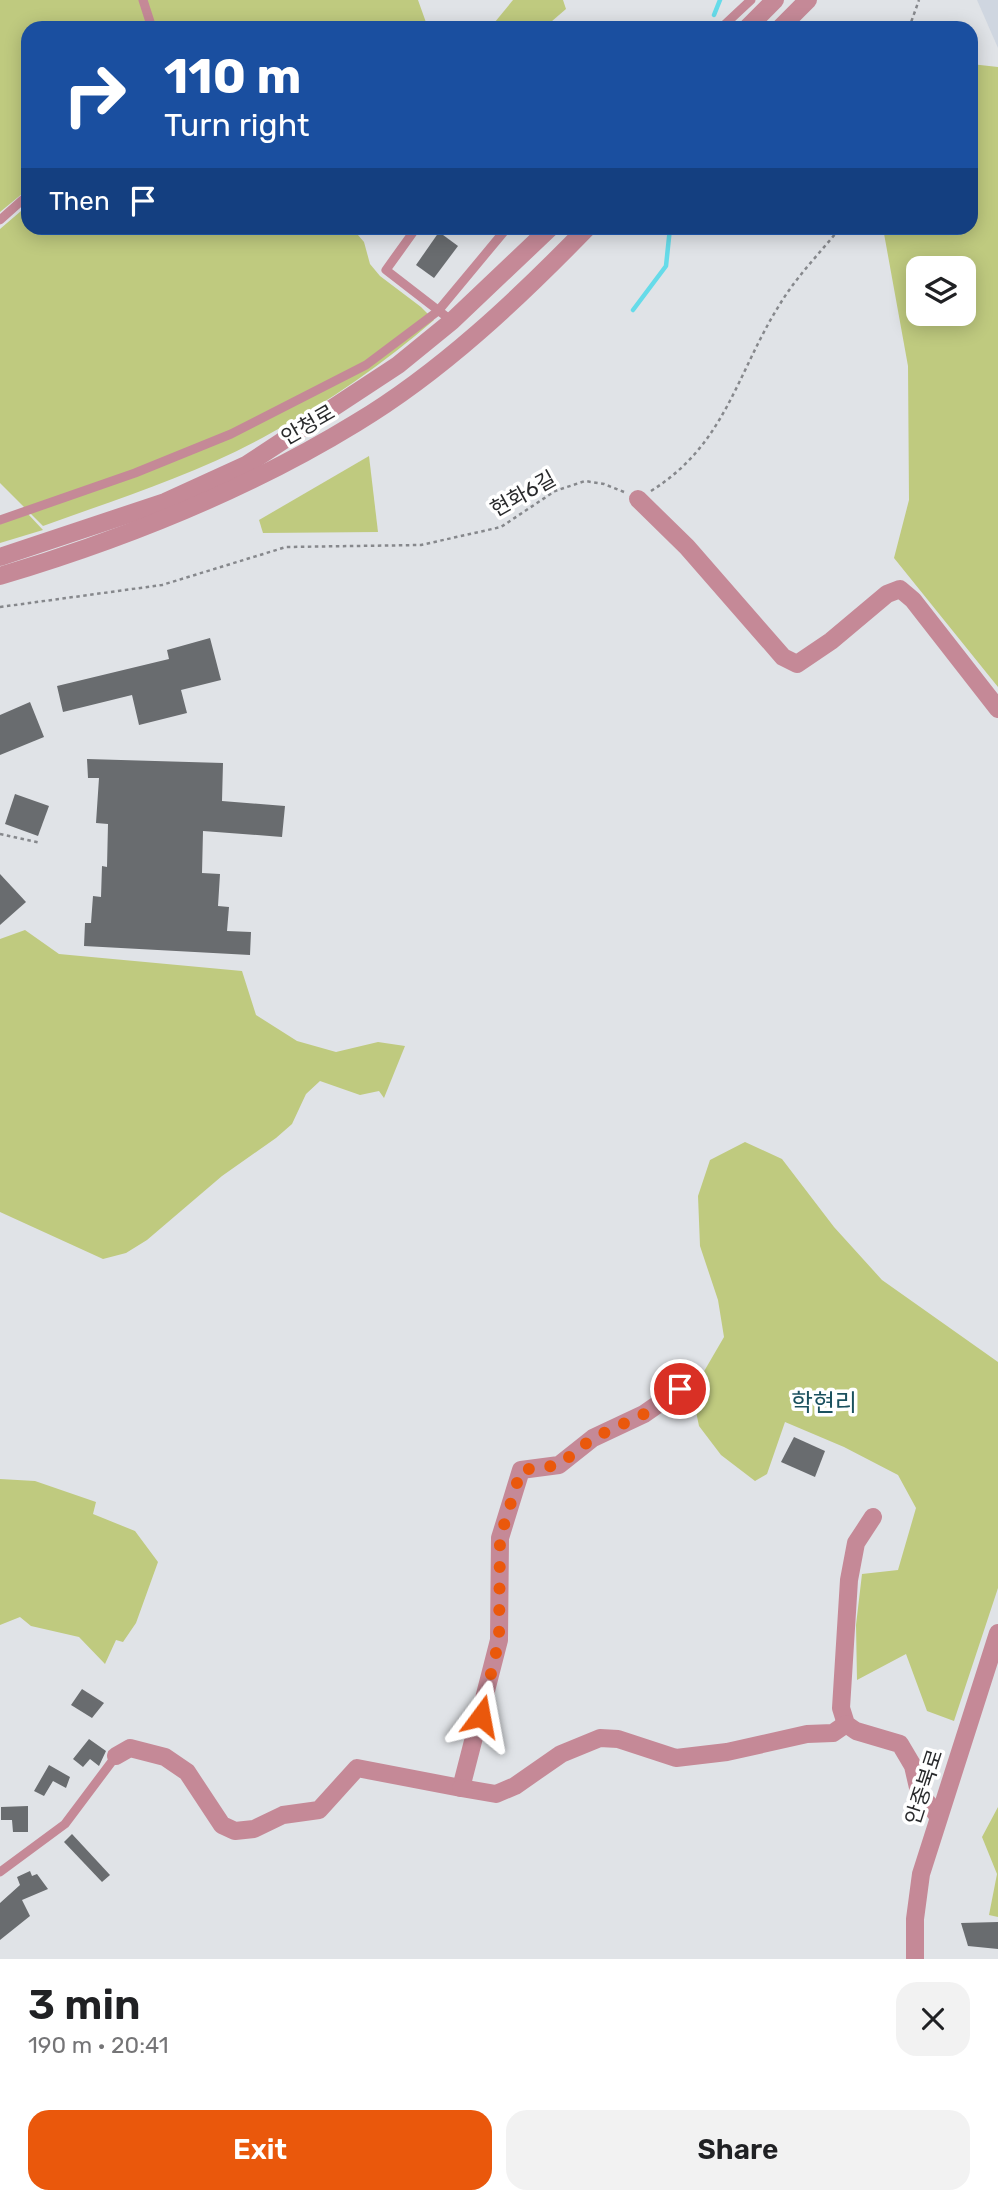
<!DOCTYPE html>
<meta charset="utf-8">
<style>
body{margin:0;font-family:Rubik,"Noto Sans KR",sans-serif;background:#f2f2f2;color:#202124;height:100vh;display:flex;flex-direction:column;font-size:26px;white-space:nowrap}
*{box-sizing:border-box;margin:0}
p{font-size:23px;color:#757577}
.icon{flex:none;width:38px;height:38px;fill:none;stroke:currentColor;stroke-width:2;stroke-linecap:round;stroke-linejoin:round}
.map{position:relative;height:1959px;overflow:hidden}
.drawer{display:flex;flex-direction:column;background:#fff;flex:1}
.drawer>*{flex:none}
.hud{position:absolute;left:21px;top:21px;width:957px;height:214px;border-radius:21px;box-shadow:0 4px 18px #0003;background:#1a4fa0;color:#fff;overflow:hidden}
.tools{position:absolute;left:906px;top:256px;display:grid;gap:14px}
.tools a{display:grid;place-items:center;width:70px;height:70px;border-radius:14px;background:#fff;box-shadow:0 4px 18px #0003;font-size:35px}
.pin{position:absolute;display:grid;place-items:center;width:60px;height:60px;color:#fff;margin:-30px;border:4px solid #fff;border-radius:50%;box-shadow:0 2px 7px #0007}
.me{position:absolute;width:77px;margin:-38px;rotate:13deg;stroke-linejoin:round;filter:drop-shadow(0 0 5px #0008)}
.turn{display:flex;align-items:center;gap:24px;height:147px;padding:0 28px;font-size:32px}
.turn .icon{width:91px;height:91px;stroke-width:2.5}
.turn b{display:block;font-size:49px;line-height:60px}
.then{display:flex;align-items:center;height:66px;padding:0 28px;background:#0003;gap:14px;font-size:26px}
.round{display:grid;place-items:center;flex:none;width:74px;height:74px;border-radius:21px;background:#f2f2f2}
.headline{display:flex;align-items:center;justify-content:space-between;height:119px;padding:0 28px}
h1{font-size:42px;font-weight:600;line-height:52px}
.action{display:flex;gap:14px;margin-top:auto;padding:14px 28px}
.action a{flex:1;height:80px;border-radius:21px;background:#ea580c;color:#fff;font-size:28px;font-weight:600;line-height:80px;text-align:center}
.action a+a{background:#f2f2f2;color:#202124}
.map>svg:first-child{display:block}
</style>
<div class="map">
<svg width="998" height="1959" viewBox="0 0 998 1959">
<rect width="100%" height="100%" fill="#e0e3e7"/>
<path fill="#cfd6e0" d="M 977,0 L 998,0 L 998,48 Z"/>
<g fill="#bfca7f" fill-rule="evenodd">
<path d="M 0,0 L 418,0 L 428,28 L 28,28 L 28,189 L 0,212 Z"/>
<path d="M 513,0 L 563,0 L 566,9 L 544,28 L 490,28 Z"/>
<path d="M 971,64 L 998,67 L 998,687 L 894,558 L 909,500 L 908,366 L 883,228 L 971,228 ZM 919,268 L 964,268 L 964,313 L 919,313 Z"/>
<path d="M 28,205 L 28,228 L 352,228 L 364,242 L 370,264 L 380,276 L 421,307 L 434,320 C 384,363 329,402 271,433 C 200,473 120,498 43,526 L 0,483 L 0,229 Z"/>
<path d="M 369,456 L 378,532 L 263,533 L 259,520 Z"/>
<path d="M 28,514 L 43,530 L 0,543 L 0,524 Z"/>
<path d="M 25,930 L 59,954 L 242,971 L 256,1015 L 297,1041 L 336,1052 L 378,1042 L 405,1046 L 384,1098 L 379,1091 L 360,1095 L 320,1081 L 306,1094 L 292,1124 L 276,1138 L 222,1176 L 147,1240 L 126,1253 L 103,1259 L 0,1212 L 0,939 Z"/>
<path d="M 745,1142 L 782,1159 L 834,1227 L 882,1280 L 998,1362 L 998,1588 L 954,1721 L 927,1711 L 906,1654 L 857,1680 L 856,1625 L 862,1574 L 898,1570 L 916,1508 L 898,1475 L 844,1447 L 785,1422 L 767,1474 L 755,1481 L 721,1455 L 699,1426 L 692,1392 L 724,1337 L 718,1300 L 700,1246 L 698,1196 L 710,1160 Z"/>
<path d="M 0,1479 L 35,1481 L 96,1502 L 93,1514 L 135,1531 L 158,1562 L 136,1623 L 123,1642 L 116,1640 L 105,1664 L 79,1637 L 31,1626 L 20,1617 L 0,1625 Z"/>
<path d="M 998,1807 L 998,1917 L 989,1915 L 997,1874 L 982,1837 Z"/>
</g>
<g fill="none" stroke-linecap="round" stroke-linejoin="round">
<g stroke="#66dbe9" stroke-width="4.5">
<path d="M 714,15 L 720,0"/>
<path d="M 633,310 L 666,266 L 670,228"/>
</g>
</g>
<g fill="#696c6f">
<path d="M 439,232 L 458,246 L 434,278 L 416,265 Z"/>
<path d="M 210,638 L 221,680 L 181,690 L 187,713 L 139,725 L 132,695 L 63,712 L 57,686 L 169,659 L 167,650 Z"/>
<path d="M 30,702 L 44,737 L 0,755 L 0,715 Z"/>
<path d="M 87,759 L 223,763 L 222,801 L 285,806 L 282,837 L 203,831 L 202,873 L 220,874 L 218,906 L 229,907 L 227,931 L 251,932 L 250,955 L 84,946 L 85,923 L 91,923 L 93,896 L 101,897 L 102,866 L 107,867 L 108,824 L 96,823 L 99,778 L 88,778 Z"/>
<path d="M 15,794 L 49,806 L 38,836 L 5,824 Z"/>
<path d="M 0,874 L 26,902 L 0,925 Z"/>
<path d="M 794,1437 L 825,1451 L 815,1477 L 781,1462 Z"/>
<path d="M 82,1689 L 104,1703 L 92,1718 L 71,1705 Z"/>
<path d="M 89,1739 L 106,1751 L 99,1766 L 90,1759 L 83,1767 L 73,1759 Z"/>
<path d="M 49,1765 L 70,1777 L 66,1788 L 53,1781 L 44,1796 L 34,1791 Z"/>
<path d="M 28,1806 L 28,1832 L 13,1832 L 12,1820 L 1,1820 L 1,1807 Z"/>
<path d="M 72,1834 L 110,1875 L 102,1882 L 64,1842 Z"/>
<path d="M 30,1871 L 32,1876 L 37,1874 L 48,1889 L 22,1900 L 30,1916 L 0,1940 L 0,1903 L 20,1885 L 17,1877 Z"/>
<path d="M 998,1922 L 998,1949 L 968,1946 L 961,1923 Z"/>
</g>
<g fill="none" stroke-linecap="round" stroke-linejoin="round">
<g stroke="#86888c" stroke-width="2.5" stroke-dasharray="3.5 3.5" stroke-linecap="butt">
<path d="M 909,28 L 919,0"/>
<path d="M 651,491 C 726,444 736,374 780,304 C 797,276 820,253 840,228"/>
<path d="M 0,607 L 162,585 L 286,547 L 421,545 L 501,527 L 555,491 L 585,481 L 604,484 L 624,492"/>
<path d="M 0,834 L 41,843"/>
</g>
<g stroke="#c58997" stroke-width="9">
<path d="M 143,0 L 152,28"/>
<path d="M 721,28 L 751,0"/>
<path d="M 0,220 L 28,195"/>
<path d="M 414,231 L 386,270 L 452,321"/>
<path d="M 0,520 L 135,473 L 231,434 L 366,365 L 438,311 L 507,228"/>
<path d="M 0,1872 L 65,1824 L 116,1756"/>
</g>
<g stroke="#c58997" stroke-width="18">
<path d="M 638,499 L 687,547 L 783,657 L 797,664 L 831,641 L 887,594 L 900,589 L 913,600 L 998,709"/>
<path d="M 873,1517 L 856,1543 L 849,1580 L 841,1708 L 846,1724 L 856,1731 L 900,1744 L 913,1766 L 919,1792 L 938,1816"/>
<path d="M 116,1756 L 130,1748 L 165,1757 L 187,1772 L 222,1825 L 235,1831 L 254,1829 L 283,1815 L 319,1810 L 357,1768 L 461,1788 L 499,1640 L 500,1538 L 521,1470 L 559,1465 L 593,1438 L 644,1414 L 680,1389"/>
<path d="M 461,1788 L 496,1794 L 515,1786 L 561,1754 L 600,1738 L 618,1739 L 676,1758 L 727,1752 L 807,1734 L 833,1733 L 846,1724"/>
<path d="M 915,1959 L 915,1919 L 921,1874 L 998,1633"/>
</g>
<g stroke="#c58997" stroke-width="18">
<path d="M 747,28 L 775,0"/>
<path d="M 780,28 L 808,0"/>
<path d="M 0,557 L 165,502 L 246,465 L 398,365 L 452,321 L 550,228"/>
<path d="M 0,576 C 124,539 245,491 356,423 C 441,372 518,299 587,228"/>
</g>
</g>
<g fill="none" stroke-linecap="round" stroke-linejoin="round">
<path stroke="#ea580c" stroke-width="12" stroke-dasharray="0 21.6" d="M 481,1716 L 499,1640 L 500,1538 L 521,1470 L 559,1465 L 593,1438 L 644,1414 L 680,1389"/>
</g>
<g text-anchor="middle" stroke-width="7" stroke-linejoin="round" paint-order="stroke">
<g font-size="21" fill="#292a2c" stroke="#fff">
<text transform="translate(308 425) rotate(-30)" y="7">안청로</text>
<text transform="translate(523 494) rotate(-29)" y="7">현화6길</text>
<text transform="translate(924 1787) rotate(-72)" y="7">안중북로</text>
</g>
<g font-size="24" fill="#1b515f" stroke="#fff">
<text x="824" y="1411">학현리</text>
</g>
</g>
</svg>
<div class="tools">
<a><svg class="icon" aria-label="layers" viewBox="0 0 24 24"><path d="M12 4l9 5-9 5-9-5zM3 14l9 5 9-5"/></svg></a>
</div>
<div class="pin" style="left:680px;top:1389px;background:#d93025"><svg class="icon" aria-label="arrive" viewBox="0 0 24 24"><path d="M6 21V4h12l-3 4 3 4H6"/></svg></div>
<svg class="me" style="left:481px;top:1716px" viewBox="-20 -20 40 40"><path d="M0-17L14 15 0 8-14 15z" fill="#ea580c" stroke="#fff" stroke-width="4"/></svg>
<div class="hud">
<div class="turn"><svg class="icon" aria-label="right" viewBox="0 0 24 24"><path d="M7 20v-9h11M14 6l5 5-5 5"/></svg><div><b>110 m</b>Turn right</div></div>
<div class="then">Then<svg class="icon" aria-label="arrive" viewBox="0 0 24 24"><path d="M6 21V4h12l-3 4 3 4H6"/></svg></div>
</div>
</div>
<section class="drawer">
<div class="headline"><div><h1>3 min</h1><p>190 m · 20:41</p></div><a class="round"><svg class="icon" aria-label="close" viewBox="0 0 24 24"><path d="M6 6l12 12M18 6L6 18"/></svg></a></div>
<div class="action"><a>Exit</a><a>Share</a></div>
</section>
